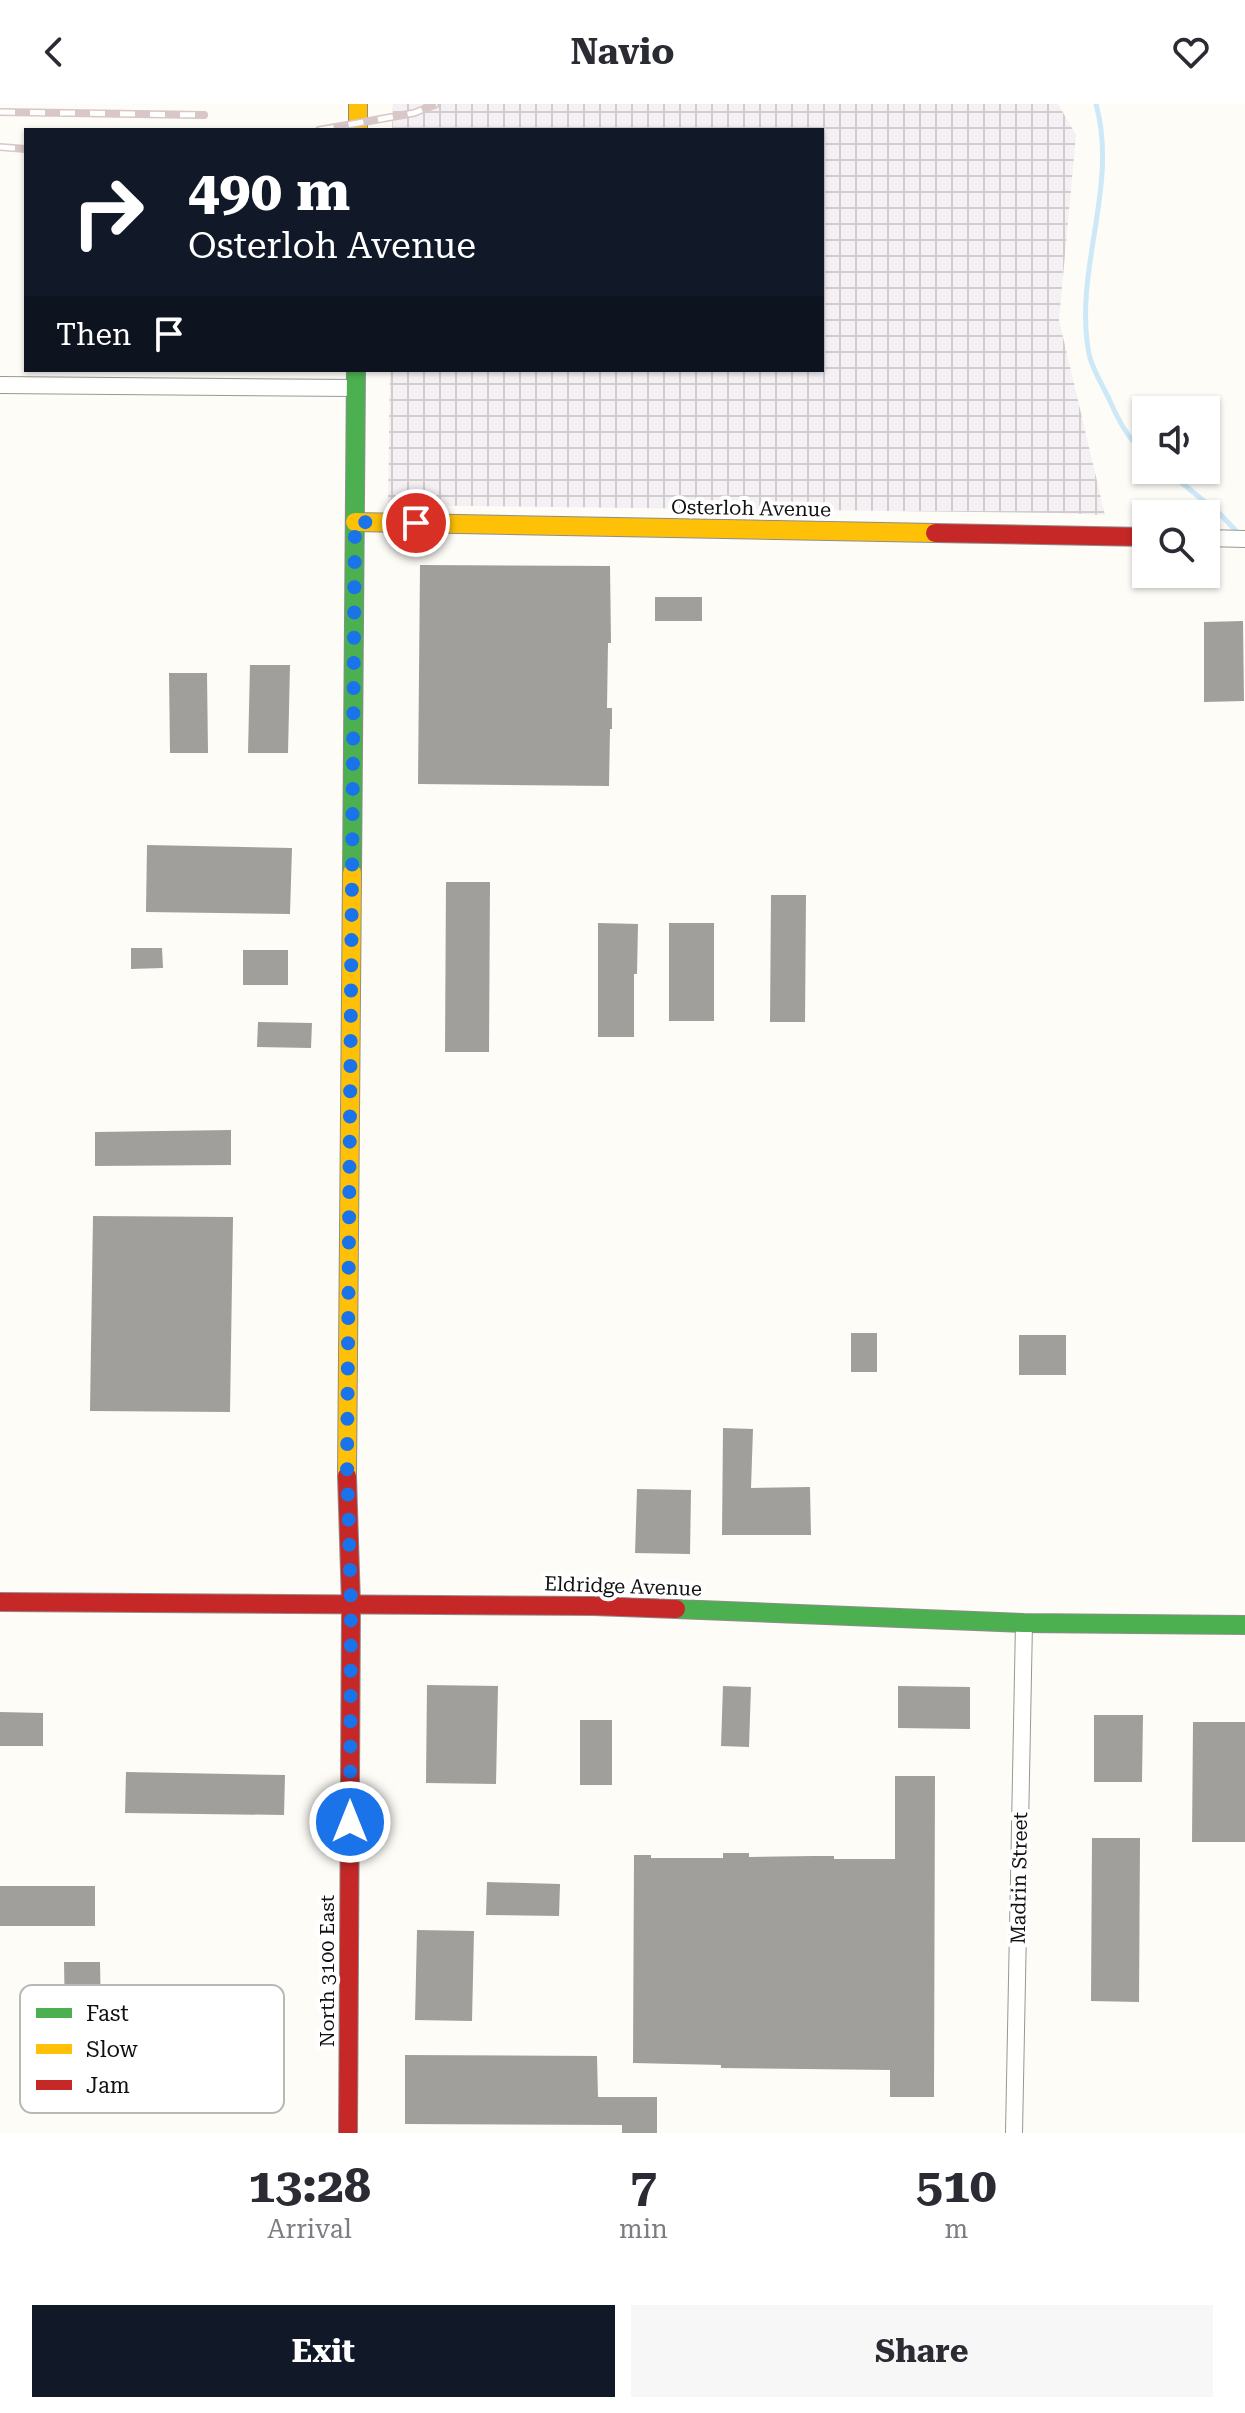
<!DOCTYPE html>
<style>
body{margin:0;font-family:"Roboto Serif",serif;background:#f7f7f7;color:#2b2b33;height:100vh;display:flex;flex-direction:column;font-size:30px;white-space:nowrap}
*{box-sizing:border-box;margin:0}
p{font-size:26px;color:#7c7c81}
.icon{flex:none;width:44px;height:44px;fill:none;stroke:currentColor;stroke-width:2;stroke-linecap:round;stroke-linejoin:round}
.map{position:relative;height:2029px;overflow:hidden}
.panel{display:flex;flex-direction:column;background:#fff;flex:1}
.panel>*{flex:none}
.guide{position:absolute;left:24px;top:24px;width:800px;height:244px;border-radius:0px;box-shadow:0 2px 6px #0004;background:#111827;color:#fff;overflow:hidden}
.buttons{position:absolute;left:1132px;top:292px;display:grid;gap:16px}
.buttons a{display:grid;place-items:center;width:88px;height:88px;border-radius:0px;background:#fff;box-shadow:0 2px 6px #0004;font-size:40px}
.pin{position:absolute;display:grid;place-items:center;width:68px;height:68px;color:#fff;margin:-34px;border:4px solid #fff;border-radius:50%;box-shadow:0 2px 8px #0007}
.me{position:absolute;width:88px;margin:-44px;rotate:0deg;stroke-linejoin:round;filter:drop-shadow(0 0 6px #0008)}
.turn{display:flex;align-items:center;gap:28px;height:168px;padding:0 32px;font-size:36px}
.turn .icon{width:104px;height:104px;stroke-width:2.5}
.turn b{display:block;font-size:56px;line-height:68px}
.then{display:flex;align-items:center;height:76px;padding:0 32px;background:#0003;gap:16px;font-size:30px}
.eta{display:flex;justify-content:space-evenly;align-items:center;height:136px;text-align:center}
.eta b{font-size:48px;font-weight:700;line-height:56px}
.action{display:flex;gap:16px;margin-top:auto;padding:16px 32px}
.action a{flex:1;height:92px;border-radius:0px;background:#111827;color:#fff;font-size:32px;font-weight:700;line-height:92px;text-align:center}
.action a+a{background:#f7f7f7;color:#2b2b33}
header{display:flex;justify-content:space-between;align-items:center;height:104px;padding:0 32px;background:#fff;font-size:36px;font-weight:700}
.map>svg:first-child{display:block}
</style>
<header><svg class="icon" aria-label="back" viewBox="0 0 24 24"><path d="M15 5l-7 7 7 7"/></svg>Navio<svg class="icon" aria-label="heart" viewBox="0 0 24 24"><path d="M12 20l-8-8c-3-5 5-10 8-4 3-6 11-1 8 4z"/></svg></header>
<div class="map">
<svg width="1245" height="2029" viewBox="0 0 1245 2029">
<defs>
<pattern id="industrial-grid" width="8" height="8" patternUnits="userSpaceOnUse" patternTransform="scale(2)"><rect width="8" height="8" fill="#f5f0f3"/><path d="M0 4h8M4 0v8" fill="none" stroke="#d1cdcf"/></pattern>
</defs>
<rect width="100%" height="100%" fill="#fdfcf7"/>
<path fill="url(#industrial-grid)" d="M 393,0 L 1058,0 L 1076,31 L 1059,216 L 1105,411 L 1055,409 L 388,401 L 390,266 L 822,266 L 822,26 L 392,26 Z"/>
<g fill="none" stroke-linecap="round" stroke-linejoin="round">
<g stroke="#cde8f7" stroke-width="5">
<path d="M 1096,0 C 1119,83 1073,166 1089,250 C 1092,265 1102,280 1109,295 C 1118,315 1128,336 1146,350"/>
<path d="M 1166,366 L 1220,410 L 1239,430"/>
</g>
</g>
<g fill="#a19f9c">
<path d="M 420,461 L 610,462 L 611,539 L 608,539 L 607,604 L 612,604 L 612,625 L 610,625 L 609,682 L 418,680 Z"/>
<rect x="655" y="493" width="47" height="24"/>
<path d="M 1243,517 L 1244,597 L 1204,598 L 1204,518 Z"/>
<path d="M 250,561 L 290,561 L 288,649 L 248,649 Z"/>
<path d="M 169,569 L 207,569 L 208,649 L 170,649 Z"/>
<path d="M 147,741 L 292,744 L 290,810 L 146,808 Z"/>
<path d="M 446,778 L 490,778 L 489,948 L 445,948 Z"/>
<path d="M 771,791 L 806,791 L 805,918 L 770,918 Z"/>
<path d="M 598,819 L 638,820 L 637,870 L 634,870 L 634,933 L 598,933 Z"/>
<rect x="669" y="819" width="45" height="98"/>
<path d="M 131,844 L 162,844 L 163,864 L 131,865 Z"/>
<rect x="243" y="846" width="45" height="35"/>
<path d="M 258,918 L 312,919 L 311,944 L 257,943 Z"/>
<path d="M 231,1026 L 231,1061 L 95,1062 L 95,1028 Z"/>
<path d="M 93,1112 L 233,1113 L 230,1308 L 90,1307 Z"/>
<rect x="851" y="1229" width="26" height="39"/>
<rect x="1019" y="1231" width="47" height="40"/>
<path d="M 723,1324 L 753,1325 L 751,1384 L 810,1383 L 811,1431 L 722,1431 Z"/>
<path d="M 637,1385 L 691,1386 L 690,1450 L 635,1449 Z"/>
<path d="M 427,1581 L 498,1582 L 496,1680 L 426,1679 Z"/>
<path d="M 723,1582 L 751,1583 L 749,1643 L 721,1642 Z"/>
<path d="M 898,1582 L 970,1583 L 970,1625 L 898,1624 Z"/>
<path d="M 0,1608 L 43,1609 L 43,1642 L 0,1642 Z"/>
<path d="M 1094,1611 L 1143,1611 L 1142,1678 L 1094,1678 Z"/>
<rect x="580" y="1616" width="32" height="65"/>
<path d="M 1193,1618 L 1245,1618 L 1245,1738 L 1192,1738 Z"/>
<path d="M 126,1668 L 285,1671 L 284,1711 L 125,1709 Z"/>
<path d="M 895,1672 L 935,1672 L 934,1993 L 890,1993 L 890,1966 L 721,1964 L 721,1961 L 633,1959 L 634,1751 L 651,1751 L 651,1754 L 723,1754 L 723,1749 L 749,1749 L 749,1753 L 814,1752 L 834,1752 L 834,1755 L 895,1755 Z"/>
<path d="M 1092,1734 L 1140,1734 L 1139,1898 L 1091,1897 Z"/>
<path d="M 487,1778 L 560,1780 L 559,1812 L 486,1811 Z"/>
<rect x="0" y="1782" width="95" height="40"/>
<path d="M 417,1826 L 474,1827 L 472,1917 L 415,1916 Z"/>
<path d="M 64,1858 L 100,1858 L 102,1968 L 66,1968 Z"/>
<path d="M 405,1951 L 597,1952 L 598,1993 L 657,1993 L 657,2029 L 622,2029 L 622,2021 L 405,2020 Z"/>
</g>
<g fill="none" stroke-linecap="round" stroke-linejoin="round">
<defs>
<g id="street">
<path d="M 0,281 L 356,284"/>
<path d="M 1206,434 L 1245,435"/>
<path d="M 1014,2029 L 1024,1519"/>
</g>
<g id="fast">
<path d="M 352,769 L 356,266"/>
<path d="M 676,1505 L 1024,1519 L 1245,1521"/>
</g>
<g id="slow">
<path d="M 358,0 L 358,26"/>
<path d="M 355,418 L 935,429"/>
<path d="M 347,1372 L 352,769"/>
</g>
<g id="jam">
<path d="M 935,429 L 1146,433"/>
<path d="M 347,1372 L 351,1500 L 348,2029"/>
<path d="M 0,1498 L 593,1502 L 676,1505"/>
</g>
</defs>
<use href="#street" stroke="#979795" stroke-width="18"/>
<use href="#fast" stroke="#8e8d8b" stroke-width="20"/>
<use href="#slow" stroke="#8e8d8b" stroke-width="20"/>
<use href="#jam" stroke="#8e8d8b" stroke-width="20"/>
<use href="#street" stroke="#fffffe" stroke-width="16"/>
<use href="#fast" stroke="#4caf50" stroke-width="18"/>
<use href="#slow" stroke="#ffc107" stroke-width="18"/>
<use href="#jam" stroke="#c62828" stroke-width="18"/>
<defs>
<g id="rail">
<path d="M 0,8 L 204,11"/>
<path d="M 319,26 L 414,9 L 437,0"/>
<path d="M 0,43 L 26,45"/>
</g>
</defs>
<use href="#rail" stroke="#d9c6c7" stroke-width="8"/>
<use href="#rail" stroke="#fff" stroke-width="5" stroke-dasharray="15" stroke-linecap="butt"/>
</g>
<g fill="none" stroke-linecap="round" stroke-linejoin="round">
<path stroke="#1a73e8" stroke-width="14" stroke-dasharray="0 25.2" d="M 350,1718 L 351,1500 L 347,1362 L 355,418 L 416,419"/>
</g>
<g text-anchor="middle" stroke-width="8" stroke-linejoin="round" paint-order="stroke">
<g font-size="20" fill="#111" stroke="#fff">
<text transform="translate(751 404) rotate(1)" y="7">Osterloh Avenue</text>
<text transform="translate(623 1482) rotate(2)" y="7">Eldridge Avenue</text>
<text transform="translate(1019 1774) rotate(-89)" y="7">Madrin Street</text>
<text transform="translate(327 1867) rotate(-90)" y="7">North 3100 East</text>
</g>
</g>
<rect x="20" y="1881" width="264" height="128" rx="12" fill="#fff" stroke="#b8b8b8" stroke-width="2"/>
<rect x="36" y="1904" width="36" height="10" fill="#4caf50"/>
<rect x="36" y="1940" width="36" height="10" fill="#ffc107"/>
<rect x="36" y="1976" width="36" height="10" fill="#c62828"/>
<g font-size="22" fill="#111">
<text x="86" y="1917">Fast</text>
<text x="86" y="1953">Slow</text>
<text x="86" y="1989">Jam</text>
</g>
</svg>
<div class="buttons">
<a><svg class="icon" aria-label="sound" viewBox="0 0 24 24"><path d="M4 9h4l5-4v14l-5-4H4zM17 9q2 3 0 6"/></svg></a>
<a><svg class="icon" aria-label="search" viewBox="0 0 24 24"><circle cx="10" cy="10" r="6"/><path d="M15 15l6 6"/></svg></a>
</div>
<div class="pin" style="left:416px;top:419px;background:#d93025"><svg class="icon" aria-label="arrive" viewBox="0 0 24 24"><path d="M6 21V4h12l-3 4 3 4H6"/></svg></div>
<svg class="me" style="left:350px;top:1718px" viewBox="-20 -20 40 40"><circle r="17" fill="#1a73e8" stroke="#fff" stroke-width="3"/><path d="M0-11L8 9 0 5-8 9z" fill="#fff"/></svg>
<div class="guide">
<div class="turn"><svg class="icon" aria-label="right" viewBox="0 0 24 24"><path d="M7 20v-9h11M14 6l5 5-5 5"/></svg><div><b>490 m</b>Osterloh Avenue</div></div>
<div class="then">Then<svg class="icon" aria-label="arrive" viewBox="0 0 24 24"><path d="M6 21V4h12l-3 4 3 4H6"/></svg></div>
</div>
</div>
<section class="panel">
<div class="eta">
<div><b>13:28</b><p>Arrival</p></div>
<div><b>7</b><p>min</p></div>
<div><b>510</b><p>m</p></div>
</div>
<div class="action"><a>Exit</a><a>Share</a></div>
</section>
